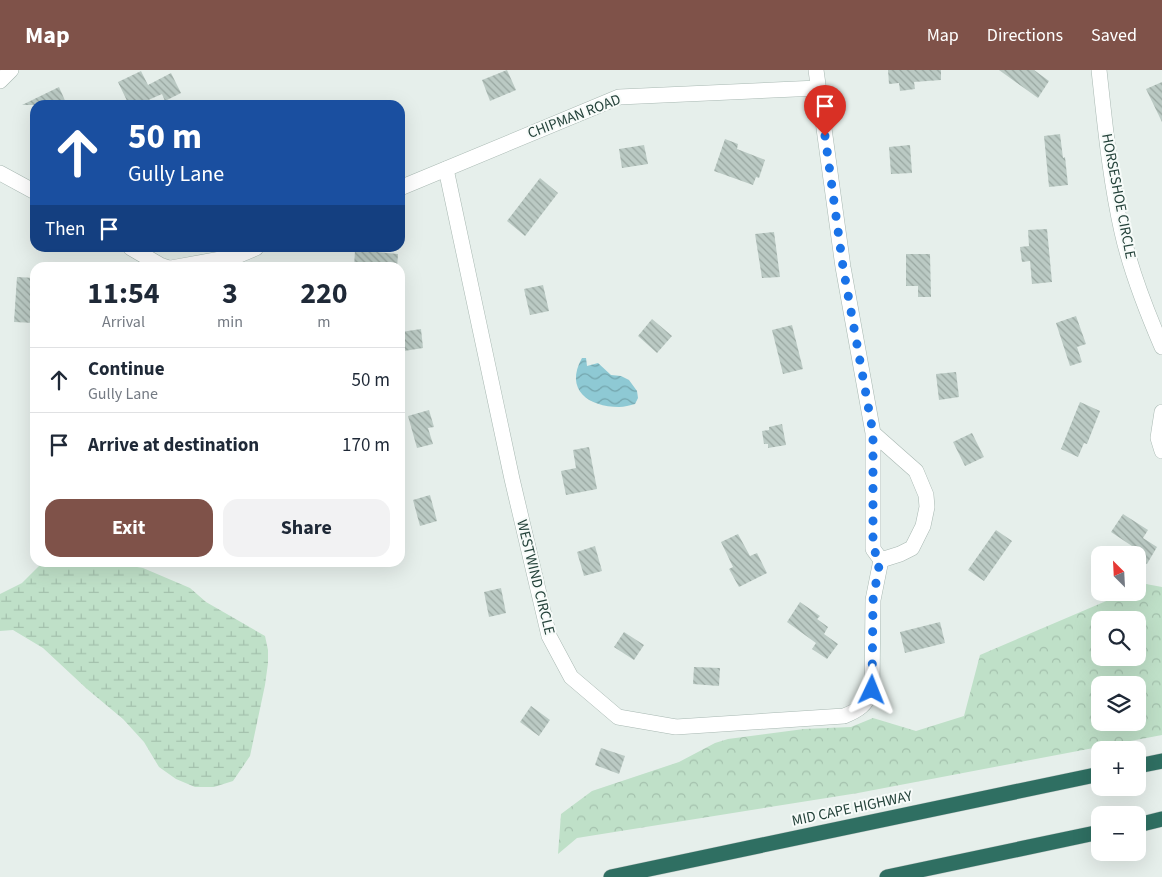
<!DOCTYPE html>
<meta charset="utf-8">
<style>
body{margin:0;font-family:"Source Sans 3",sans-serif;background:#f2f2f3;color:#1f2937;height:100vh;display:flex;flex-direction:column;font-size:19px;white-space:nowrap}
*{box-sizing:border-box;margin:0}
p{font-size:16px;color:#747a83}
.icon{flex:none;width:28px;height:28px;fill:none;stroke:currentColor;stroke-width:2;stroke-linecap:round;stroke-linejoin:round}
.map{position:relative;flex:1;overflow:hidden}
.sheet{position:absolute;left:30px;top:192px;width:375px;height:305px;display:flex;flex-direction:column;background:#fff;border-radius:15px;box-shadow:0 5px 20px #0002}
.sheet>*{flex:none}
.hud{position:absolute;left:30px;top:30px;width:375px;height:152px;border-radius:15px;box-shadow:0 5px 20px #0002;background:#1a4fa0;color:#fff;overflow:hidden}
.needle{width:32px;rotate:336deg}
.controls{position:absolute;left:1091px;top:476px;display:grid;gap:10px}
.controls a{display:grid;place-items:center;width:55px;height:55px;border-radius:10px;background:#fff;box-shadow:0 5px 20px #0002;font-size:25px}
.pin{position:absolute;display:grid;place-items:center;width:42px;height:42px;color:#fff;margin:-51px -21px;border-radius:50% 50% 50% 0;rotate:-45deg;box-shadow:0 0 5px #0007}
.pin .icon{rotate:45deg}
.me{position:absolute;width:55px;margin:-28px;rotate:2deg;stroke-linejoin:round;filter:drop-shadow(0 0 4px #0008)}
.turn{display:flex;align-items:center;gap:18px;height:105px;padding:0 15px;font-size:22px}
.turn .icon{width:65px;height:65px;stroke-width:2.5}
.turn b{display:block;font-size:35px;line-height:42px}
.then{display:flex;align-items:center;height:48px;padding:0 15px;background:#0003;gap:10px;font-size:19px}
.eta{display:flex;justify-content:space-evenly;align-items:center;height:85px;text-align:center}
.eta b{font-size:30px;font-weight:700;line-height:35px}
.action{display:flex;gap:10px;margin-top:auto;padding:10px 15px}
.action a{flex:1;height:58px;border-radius:15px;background:#7f5249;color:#fff;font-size:20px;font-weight:700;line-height:58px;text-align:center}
.action a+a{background:#f2f2f3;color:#1f2937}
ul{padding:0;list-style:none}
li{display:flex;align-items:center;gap:15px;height:65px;padding:0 15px;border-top:1px solid #e0e1e3}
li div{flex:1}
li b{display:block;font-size:19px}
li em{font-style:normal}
header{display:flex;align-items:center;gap:30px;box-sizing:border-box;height:70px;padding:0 25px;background:#7f5249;color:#fff}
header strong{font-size:24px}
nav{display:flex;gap:28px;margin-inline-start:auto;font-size:18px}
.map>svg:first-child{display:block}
</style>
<header>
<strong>Map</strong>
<nav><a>Map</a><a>Directions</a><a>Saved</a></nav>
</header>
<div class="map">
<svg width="1162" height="807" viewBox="0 0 1162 807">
<defs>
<pattern id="forest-crowns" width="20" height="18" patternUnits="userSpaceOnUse" patternTransform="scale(1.25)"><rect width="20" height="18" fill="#bfe0c8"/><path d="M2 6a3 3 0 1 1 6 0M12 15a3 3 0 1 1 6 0" fill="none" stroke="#a4c1ad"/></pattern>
<pattern id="wetland-marsh" width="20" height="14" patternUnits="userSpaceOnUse" patternTransform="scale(1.25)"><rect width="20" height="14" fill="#bfe0c8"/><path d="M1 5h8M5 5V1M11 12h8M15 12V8" fill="none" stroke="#a4c1ad"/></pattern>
<pattern id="water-waves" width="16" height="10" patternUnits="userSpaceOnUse" patternTransform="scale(1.25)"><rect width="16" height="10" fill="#8ec9d4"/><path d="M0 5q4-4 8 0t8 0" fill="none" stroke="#74a5ad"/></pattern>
<pattern id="building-back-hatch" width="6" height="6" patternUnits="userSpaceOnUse" patternTransform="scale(1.25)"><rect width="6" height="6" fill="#bbcac4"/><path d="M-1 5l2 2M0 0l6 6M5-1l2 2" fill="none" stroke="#98a6a0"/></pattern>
</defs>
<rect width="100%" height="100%" fill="#e6efeb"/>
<path fill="url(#forest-crowns)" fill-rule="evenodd" d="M 1146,514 L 1162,517 L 1162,665 L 858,723 L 577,768 L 558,784 L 561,744 L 592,721 L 679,692 L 715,673 L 728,669 L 804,659 L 851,657 L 873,648 L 916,661 L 964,646 L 980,585 L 1125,523 L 1138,522 L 1138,517 ZM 1100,550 L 1138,550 L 1138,588 L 1100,588 ZM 1100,615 L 1138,615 L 1138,652 L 1100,652 Z"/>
<path fill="url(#wetland-marsh)" d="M 52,492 L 114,493 L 143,498 L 190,518 L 206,532 L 265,566 L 268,580 L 268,593 L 265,615 L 250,686 L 233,711 L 214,717 L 195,717 L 176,709 L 159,697 L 144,672 L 123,649 L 87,619 L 43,578 L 13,560 L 0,561 L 0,524 L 22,513 L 40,495 Z"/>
<path fill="url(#water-waves)" d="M 582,288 L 586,288 L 587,296 L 598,293 L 611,305 L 621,306 L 629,310 L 637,321 L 638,328 L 635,334 C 630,335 624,337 619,337 C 589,337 564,320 582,288 Z"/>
<g fill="url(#building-back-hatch)">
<path d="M 507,0 L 516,20 L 490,31 L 482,10 Z"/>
<path d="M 888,0 L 941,0 L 941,10 L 914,12 L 915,19 L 900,21 L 899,13 L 889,14 Z"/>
<path d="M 999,0 L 1034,0 L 1049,11 L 1038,28 Z"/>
<path d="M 141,1 L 148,15 L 171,3 L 181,23 L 165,31 L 162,24 L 137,35 L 129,35 L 118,12 Z"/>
<path d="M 1162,12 L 1162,52 L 1146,19 Z"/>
<path d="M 59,17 L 67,35 L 22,35 Z"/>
<path d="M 1060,64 L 1063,88 L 1065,87 L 1068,115 L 1049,117 L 1044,66 Z"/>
<path d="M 725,69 L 738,74 L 737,79 L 765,90 L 759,108 L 756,107 L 753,115 L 714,101 Z"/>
<path d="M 644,75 L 648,94 L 622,98 L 619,79 Z"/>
<path d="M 910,75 L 912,103 L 891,104 L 889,77 Z"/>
<path d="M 540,108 L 558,123 L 525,166 L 507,151 Z"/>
<path d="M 1047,159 L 1052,212 L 1032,214 L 1030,191 L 1022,192 L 1020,177 L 1029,176 L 1028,160 Z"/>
<path d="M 774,162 L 780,207 L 762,208 L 755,164 Z"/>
<path d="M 355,180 L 398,184 L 397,198 L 354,198 Z"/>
<path d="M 906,184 L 930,184 L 931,227 L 918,227 L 918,216 L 906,216 Z"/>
<path d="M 17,207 L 35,208 L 35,253 L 14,252 Z"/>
<path d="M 543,215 L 549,241 L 530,245 L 524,219 Z"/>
<path d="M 1076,246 L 1086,274 L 1077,277 L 1082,292 L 1070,296 L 1056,253 Z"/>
<path d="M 652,249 L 672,266 L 657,283 L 638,266 Z"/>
<path d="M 792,255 L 803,299 L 783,304 L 772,260 Z"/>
<path d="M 421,259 L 423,278 L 404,281 L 401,262 Z"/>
<path d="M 956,302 L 959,327 L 939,330 L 936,304 Z"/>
<path d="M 1080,332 L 1100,341 L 1087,374 L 1084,373 L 1078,387 L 1061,379 Z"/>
<path d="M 429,340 L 434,357 L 428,358 L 433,374 L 417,378 L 408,346 Z"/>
<path d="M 782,354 L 786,375 L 768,378 L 768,374 L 764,374 L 762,361 L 769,360 L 769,357 Z"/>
<path d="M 972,363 L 984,387 L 965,396 L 953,372 Z"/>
<path d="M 589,377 L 597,419 L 566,425 L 561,401 L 576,398 L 573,380 Z"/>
<path d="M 430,425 L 437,451 L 420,456 L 413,430 Z"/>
<path d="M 1123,444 L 1148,460 L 1143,468 L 1157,477 L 1147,494 L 1138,488 L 1138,485 L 1132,484 L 1135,478 L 1111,462 Z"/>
<path d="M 996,460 L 1012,471 L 984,511 L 968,500 Z"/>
<path d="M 738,464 L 750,486 L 757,483 L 767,503 L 739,517 L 729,499 L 733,497 L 721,472 Z"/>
<path d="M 595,476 L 602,501 L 584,506 L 577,482 Z"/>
<path d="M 501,518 L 506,543 L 489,547 L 484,522 Z"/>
<path d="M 800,532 L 820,546 L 817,549 L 828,557 L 824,564 L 838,574 L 827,589 L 812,579 L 816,573 L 787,552 Z"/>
<path d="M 940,552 L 945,573 L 905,583 L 900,562 Z"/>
<path d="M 624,562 L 644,575 L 634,590 L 614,577 Z"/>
<path d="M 694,597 L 720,598 L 719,616 L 693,614 Z"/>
<path d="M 531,636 L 550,650 L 539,666 L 520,652 Z"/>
<path d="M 601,678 L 625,686 L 619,704 L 595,695 Z"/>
</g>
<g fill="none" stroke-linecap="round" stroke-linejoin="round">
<defs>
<g id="minor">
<path d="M 816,0 L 843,197 L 873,363 L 916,401 L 926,425 L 927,437 L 923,456 L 912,478 L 900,484 L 881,490 L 873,479 L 873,363"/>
<path d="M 1099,0 C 1105,54 1110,109 1122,162 C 1131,202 1146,240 1162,277"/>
<path d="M 0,11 L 11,0"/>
<path d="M 446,99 L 512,409 L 549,566 L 571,607 L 618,647 L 676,657 L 844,646 C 859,640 866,635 872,620 L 873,530 L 881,490"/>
<path d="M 0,103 L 35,122"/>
<path d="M 400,118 L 619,27 L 818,18"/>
<path d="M 131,178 L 160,195 L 169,198"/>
<path d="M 171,198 L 237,186 L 256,178"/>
<path d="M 1162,342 L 1158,368 L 1162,381"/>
</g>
<g id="highway">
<path d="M 1138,696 L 1162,691"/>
<path d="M 1138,755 L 1162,749"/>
<path d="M 611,807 L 1100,704"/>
<path d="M 887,807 L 1100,762"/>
</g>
</defs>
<use href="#minor" stroke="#a8b8b2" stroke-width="16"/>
<use href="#highway" stroke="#c2cac8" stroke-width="16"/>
<use href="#minor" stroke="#fff" stroke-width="15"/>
<use href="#highway" stroke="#2f6f62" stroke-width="15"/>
</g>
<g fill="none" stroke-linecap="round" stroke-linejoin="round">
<path stroke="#1a73e8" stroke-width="9" stroke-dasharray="0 16.2" d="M 825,66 L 843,197 L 873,363 L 873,479 L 880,490 L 873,530 L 872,620"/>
</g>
<g text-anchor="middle" stroke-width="4" stroke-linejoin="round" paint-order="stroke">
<g font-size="15" fill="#24423a" stroke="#f7fbf9">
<text transform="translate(574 46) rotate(-21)" y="5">CHIPMAN ROAD</text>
<text transform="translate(1119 126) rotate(79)" y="5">HORSESHOE CIRCLE</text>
<text transform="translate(536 507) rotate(76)" y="5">WESTWIND CIRCLE</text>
<text transform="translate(852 738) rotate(-12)" y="5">MID CAPE HIGHWAY</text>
</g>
</g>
</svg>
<div class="controls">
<a><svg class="needle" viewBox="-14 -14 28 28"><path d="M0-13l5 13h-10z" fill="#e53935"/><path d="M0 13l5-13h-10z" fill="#747a83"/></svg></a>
<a><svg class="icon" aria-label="search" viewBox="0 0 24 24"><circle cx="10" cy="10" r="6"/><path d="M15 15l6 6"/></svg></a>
<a><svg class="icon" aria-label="layers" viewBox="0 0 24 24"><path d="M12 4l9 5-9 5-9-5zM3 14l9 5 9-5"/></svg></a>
<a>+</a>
<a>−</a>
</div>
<div class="pin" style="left:825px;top:66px;background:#d93025"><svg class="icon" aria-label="arrive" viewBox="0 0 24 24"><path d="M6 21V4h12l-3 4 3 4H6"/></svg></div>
<svg class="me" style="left:872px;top:620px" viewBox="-20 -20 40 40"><path d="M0-17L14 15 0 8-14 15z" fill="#1a73e8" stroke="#fff" stroke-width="4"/></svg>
<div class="hud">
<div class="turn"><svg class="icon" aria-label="ahead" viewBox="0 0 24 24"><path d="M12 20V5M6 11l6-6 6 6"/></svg><div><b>50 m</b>Gully Lane</div></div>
<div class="then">Then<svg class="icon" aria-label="arrive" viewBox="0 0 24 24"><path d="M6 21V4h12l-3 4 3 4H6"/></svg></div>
</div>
<section class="sheet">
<div class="eta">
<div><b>11:54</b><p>Arrival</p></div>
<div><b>3</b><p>min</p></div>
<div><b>220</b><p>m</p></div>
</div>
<ul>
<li><svg class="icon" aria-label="ahead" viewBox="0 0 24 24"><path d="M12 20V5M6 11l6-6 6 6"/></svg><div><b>Continue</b><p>Gully Lane</p></div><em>50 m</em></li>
<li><svg class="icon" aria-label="arrive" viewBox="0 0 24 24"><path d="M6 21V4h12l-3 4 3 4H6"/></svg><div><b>Arrive at destination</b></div><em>170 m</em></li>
</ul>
<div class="action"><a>Exit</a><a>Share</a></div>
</section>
</div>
